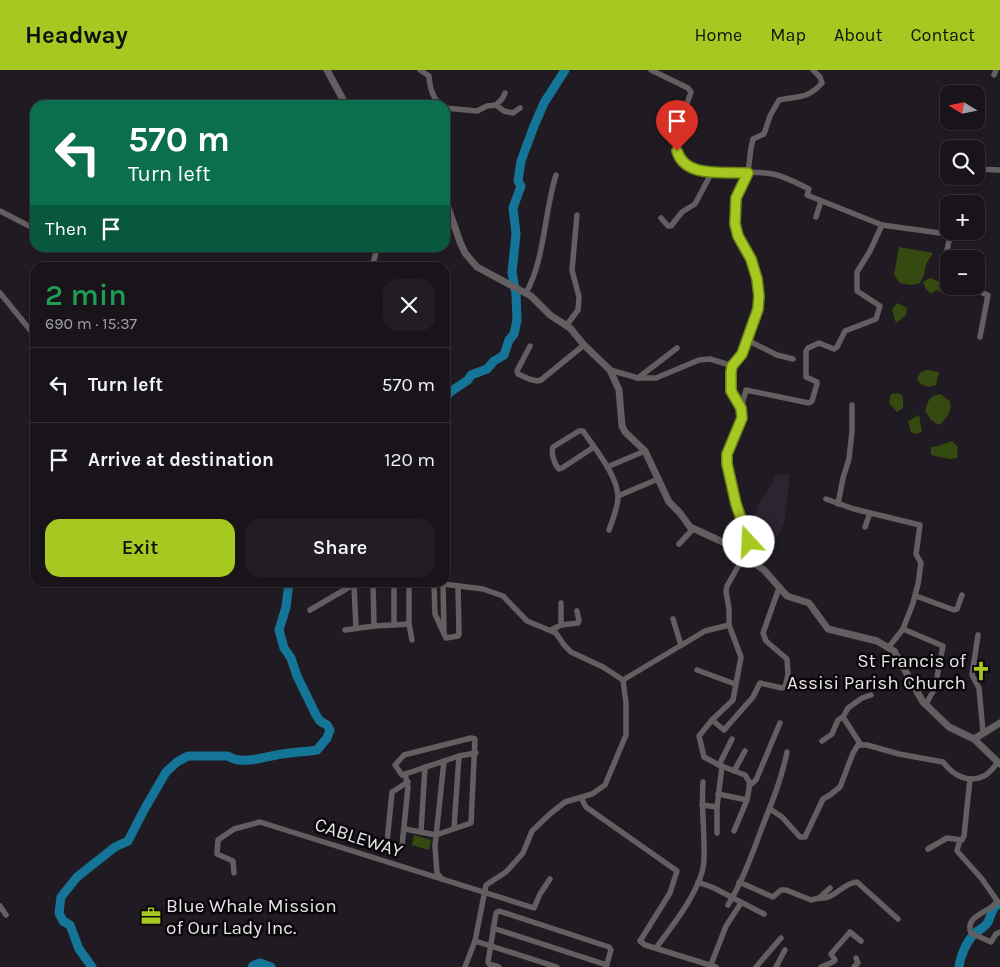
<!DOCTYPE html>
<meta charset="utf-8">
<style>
body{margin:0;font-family:Karla,sans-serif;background:#211d23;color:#f1f3f6;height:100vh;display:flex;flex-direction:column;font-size:19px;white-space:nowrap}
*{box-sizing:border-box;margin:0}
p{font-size:16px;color:#9f9ea2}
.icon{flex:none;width:28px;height:28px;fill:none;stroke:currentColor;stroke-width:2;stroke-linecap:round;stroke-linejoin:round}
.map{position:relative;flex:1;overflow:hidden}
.details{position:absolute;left:30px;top:192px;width:420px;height:325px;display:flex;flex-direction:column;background:#18141a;border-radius:15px;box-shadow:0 1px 4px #0004,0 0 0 1px #363339}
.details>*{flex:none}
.top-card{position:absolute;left:30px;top:30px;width:420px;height:152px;border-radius:15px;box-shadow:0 1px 4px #0004,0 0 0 1px #363339;background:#0b6e4f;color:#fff;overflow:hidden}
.needle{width:32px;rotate:280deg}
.fabs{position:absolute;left:940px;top:15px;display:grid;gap:10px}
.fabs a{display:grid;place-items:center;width:45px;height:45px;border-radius:10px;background:#18141a;box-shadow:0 1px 4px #0004,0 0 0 1px #363339;font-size:25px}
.pin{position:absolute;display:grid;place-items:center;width:42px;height:42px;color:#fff;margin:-51px -21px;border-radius:50% 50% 50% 0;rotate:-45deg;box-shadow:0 0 5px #0007}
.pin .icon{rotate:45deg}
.me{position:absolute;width:55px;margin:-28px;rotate:340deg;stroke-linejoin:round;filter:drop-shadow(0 0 4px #0008)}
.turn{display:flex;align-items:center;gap:18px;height:105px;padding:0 15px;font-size:22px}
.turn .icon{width:65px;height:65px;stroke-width:2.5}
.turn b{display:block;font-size:35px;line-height:42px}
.then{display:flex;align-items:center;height:48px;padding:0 15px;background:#0003;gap:10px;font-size:19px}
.round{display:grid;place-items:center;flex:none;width:52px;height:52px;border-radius:15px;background:#211d23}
.summary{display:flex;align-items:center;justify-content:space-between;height:85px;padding:0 15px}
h1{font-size:30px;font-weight:600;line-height:38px;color:#1e9e55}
.button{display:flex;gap:10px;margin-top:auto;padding:10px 15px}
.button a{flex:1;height:58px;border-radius:15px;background:#a6c821;color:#111;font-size:20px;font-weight:600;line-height:58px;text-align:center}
.button a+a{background:#211d23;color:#f1f3f6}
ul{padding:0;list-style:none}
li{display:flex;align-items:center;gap:15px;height:75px;padding:0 15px;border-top:1px solid #363339}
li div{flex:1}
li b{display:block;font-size:19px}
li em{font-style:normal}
header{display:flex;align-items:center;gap:30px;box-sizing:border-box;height:70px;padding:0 25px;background:#a6c821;color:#111}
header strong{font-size:24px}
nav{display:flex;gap:28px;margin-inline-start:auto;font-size:18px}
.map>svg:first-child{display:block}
</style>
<header>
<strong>Headway</strong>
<nav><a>Home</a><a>Map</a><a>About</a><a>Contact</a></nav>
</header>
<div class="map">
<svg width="1000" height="897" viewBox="0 0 1000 897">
<rect width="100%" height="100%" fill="#201b22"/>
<path fill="#2c2430" d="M 784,404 L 790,405 L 784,454 L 762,494 L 749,487 L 750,457 L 759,433 L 768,421 L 775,406 Z"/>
<g fill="#344a10">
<path d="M 899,177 L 933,183 L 926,194 L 924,205 L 920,213 L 911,215 L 900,213 L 894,205 Z"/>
<path d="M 930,208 L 944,214 L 941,222 L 936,220 L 931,224 L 926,219 L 923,212 Z"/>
<path d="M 897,233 L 907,238 L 906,245 L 896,253 L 892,240 Z"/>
<path d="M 927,300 L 939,302 L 936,315 L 929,317 L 920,314 L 917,308 L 921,302 Z"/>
<path d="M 899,323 L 903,327 L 903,338 L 897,342 L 889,333 L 891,324 Z"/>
<path d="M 940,324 L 950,331 C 952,342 947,348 939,355 L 931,350 L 925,341 C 928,331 929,326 940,324 Z"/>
<path d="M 919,345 L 922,362 L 915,364 L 911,362 L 908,351 Z"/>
<path d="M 952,371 L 958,377 L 957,388 L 950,389 L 931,385 L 931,377 C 938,377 945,373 952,371 Z"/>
<path d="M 414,765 L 431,770 L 429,780 L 412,775 Z"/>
</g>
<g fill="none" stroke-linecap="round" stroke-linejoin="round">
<g stroke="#157598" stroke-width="9">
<path d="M 445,329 L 450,322 L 468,310 L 471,305 L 487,299 L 494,291 L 504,285 L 509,270 L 514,264 L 517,250 L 516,224 L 512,202 L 516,164 L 513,138 L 521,116 L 518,111 L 521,91 L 534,56 L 544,33 L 565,0"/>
<path d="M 92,897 L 79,879 L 70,855 L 63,851 L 59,843 L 61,827 L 77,807 L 115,777 L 128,771 L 144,740 L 166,702 L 177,692 L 188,686 L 228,686 C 242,696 266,686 282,684 C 294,682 305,682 317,680 L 327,668 L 330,660 L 327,655 L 320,651 L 316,645 L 297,606 L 291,588 L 284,578 L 279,560 L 286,537 L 289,512"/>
<path d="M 252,897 L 254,895 L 260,893 L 271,897"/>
<path d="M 959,897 C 960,887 966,873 973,865 C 977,860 985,858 988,852 C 991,846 991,841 996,835 L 1000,834"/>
</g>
<g stroke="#635e5f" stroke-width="5.5">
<path d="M 420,0 L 429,6 C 430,18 432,26 440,35"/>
<path d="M 651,0 L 688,18 L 691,22 C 686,38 674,65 677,82 C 680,99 708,103 723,104 C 728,104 733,102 738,102 C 749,102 762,102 773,104 C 786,107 797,113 809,119 L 807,125 L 882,155 L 947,164 L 950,166 L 946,185 L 949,204"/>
<path d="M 994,5 L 996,0"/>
<path d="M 496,35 L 502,29 L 505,23"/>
<path d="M 445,38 L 477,41 L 487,36 L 496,35 L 504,41 L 513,43 L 520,38"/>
<path d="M 976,99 L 1000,100"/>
<path d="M 942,106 L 943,100 L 949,98"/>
<path d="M 0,141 L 35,159"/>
<path d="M 816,147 L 821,131"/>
<path d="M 661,148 L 668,156 L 671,156 L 682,142 L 695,134 L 712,102"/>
<path d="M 372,198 L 377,178"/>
<path d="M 964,216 L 988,225 L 980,267"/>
<path d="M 0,223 L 35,266"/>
<path d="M 526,223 C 545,189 544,143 556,105"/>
<path d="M 566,256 L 578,240 L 579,227 L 572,200 L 577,145"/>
<path d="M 747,270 L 777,285 L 793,289"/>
<path d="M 530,276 L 517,301 L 518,304 L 529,309 L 537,311 L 541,310 L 584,275"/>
<path d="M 610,300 L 638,308 L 656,308 L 699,290 L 710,289 L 733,296"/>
<path d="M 638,308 L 677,278"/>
<path d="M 741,338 L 746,320 L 809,333 L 812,331 L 817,314 L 817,312 L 806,307 L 806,281 L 808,278 L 819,273 L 834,279 L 837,277 L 845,261 L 876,249 L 880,236 L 857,221 L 857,202 L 870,181 L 882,155"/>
<path d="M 594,377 L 562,398 L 559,399 C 554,394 551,383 553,377 L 579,361 L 583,361 C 594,377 617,405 618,426 C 618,437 613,449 609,460"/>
<path d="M 607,397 L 645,381"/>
<path d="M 618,426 L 658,409"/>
<path d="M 826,429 L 854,439 L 920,455 L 916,484 L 921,493 L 918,514 L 913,533 L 903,559 L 943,576 L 935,618 L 926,634"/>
<path d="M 838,434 L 843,408 L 849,389 L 852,361 L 852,335"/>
<path d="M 865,457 L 870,443"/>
<path d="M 679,474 L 693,459"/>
<path d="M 373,512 L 374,556"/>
<path d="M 394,512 L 394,555"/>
<path d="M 409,512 L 409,554 L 412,570"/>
<path d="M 427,512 L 483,519 L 503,526 L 527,551 L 556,563 L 564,575 L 571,582 L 603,597 L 623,610"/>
<path d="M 434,514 L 435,544 L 446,568 L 458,566 L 459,564 L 458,516"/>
<path d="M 354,515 L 356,558"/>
<path d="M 443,515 L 444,563"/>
<path d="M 916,526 L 954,540 L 957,539 L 962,525"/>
<path d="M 561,533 L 561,555"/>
<path d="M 310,540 L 358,512"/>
<path d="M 673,549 L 681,575"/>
<path d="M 345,560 L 374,556 L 409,554"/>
<path d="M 551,560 L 561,555 L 578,553 L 579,551 L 577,541"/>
<path d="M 978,565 L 972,605 L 979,618 L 983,662"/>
<path d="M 888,578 L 903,559"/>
<path d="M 697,600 L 735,614"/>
<path d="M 623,610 L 705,561 L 729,555"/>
<path d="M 843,647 L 861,675"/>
<path d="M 712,650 L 724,660 L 753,627 L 760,613 L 782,618 L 785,617 L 788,605 L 787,589 L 766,571 L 763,563 L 779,518"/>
<path d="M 822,671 L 832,664 L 838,650 L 843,647 L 848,638 L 862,628 L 871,625"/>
<path d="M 719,695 L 732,669"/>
<path d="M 734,701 L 745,681"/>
<path d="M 749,716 L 756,710 L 780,653"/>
<path d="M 718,724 L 747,730"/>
<path d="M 581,728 L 586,737 L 677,801 L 670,823 L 640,871 L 645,875 L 716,897"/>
<path d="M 702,735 L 717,737"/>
<path d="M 770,739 L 782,747 L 800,767 L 805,767 L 823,729 L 830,725 L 840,717 L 853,683 L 858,675 L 867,675 L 899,684 L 943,692 C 953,705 968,714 984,706 C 990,703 994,697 998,692"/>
<path d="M 454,758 L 459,686"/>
<path d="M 405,759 L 436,765 L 471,753 L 475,669 L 471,668 L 404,685 L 395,695 L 402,705 L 405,704"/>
<path d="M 734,761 L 747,730 L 750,713 L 745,705 L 719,695 L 704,687 L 699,666 L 712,650 L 733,630 L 741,587 L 729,555 L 729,539 L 726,521 L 727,516 L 739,495 L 747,488 L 749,472 L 736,434 L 727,394 L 727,384 L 742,348 L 741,338 L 731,321 L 731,302 L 733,296 L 742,284 L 758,239 L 759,225 L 757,209 L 751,189 L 737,166 L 735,140 L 735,128 L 748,103 L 751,78 L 753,69 L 764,64 L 770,46 L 779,30 C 798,26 808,29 822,13 L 820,7 L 813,0"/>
<path d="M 421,762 L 425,697"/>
<path d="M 717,763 L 717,737 L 722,696"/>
<path d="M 960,770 L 957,781 L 982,809 L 998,832 C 989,842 964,846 971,863 L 991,872 L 996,864 L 1000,862"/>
<path d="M 387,772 L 392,722 L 408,712"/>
<path d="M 402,776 L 408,717 L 405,704 L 459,686 L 476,683"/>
<path d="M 928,779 L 947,768 L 962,770 L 964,766 L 970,709"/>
<path d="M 234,803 L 233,791 L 217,784 L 218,770 L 234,759 L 260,752 L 534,838 L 540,824 L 550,809"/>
<path d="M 442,809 L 437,803 L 435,776 L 444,691"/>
<path d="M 698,812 L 714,818 L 764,844"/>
<path d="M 739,812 L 773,827 L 781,820 L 786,820 L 811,830 L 819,828 L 830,818"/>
<path d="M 819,828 C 835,830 842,813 857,812 L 898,849"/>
<path d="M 728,835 C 743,810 753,782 763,755 C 773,730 782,707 787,682"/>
<path d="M 0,836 L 6,845"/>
<path d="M 493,858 L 607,895"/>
<path d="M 475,871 L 557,897"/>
<path d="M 656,878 C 672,856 703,818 704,790 C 705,764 701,738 703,712"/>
<path d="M 465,897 L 475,871 L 486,815 L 506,802 L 523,783 L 532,761 L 551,743 L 565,732 L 592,724 L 605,715 L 626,665 L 626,633 L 623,610"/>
<path d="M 499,897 L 489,894 L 488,892 L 496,843 L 499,841 L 609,877 L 611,880 L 606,897"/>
<path d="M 710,897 L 726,856 L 741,833"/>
<path d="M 756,897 L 781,868"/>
<path d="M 776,897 L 785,880"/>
<path d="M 821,897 L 833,892 L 835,890 L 831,884 L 850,862 L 861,871"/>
<path d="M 854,897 L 858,893 L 856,888"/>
</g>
<g stroke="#635e5f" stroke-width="7">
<path d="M 327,0 L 346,35"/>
<path d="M 445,129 L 460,172 L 465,183 L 477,197 L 531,226 L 550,245 L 570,258 L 584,275 L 610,300 L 619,320 L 622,356 L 625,362 L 645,381 L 669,432 L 680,443 L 690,457 L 725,473 L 747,488 L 764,500 L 787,526 L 809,533 L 828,559 L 877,571 L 894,581 L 923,632 L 949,657 L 974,669 L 1000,694"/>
<path d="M 974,669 L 1000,653"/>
</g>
</g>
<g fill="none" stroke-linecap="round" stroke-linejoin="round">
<defs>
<path id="route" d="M 677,81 C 685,109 726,101 748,103 L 736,128 L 735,154 L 738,166 L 751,189 L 757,209 L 759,226 L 758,239 L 742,284 L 732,296 L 731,302 L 731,321 L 741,338 L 742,348 L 727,384 L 727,394 L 736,434 L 749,472"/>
</defs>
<use href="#route" stroke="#6c8215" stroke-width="12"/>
<use href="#route" stroke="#a6c821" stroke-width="9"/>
</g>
<defs>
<symbol id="church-bare" viewBox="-9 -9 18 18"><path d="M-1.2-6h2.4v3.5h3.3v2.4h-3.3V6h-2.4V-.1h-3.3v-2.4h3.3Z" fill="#a6c821" stroke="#090709" stroke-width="2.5" paint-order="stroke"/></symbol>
<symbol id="office-bare" viewBox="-9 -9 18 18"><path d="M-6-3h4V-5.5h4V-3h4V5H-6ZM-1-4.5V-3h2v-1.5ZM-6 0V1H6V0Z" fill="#a6c821" stroke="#090709" stroke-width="2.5" paint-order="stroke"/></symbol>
</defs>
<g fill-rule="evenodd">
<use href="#church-bare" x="967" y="587" width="28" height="28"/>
<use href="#office-bare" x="137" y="832" width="28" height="28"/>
</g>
<g text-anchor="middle" stroke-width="5" stroke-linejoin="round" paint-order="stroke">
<g font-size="19" fill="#e7e3e8" stroke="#090709" text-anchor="end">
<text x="966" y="597">St Francis of<tspan x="966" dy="22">Assisi Parish Church</tspan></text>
<text x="166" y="842" text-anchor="start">Blue Whale Mission<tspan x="166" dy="22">of Our Lady Inc.</tspan></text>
</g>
<g font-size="19" fill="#e7e3e8" stroke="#090709">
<text transform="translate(359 767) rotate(18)" y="7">CABLEWAY</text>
</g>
</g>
</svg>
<div class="fabs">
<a><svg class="needle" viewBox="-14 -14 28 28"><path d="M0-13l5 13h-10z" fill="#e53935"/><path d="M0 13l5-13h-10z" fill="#9f9ea2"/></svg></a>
<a><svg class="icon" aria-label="search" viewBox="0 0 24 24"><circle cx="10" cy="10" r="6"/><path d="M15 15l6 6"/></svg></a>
<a>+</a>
<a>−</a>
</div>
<div class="pin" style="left:677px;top:81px;background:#d93025"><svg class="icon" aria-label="arrive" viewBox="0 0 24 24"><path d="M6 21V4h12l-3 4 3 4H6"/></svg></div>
<svg class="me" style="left:749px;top:472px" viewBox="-20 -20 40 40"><circle r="19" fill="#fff"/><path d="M0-13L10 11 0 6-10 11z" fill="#a6c821"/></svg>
<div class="top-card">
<div class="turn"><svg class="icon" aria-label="left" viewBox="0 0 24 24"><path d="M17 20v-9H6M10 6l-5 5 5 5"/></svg><div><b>570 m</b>Turn left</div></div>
<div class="then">Then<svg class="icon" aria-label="arrive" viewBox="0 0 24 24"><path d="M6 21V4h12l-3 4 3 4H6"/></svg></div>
</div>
<section class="details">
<div class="summary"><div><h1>2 min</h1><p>690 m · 15:37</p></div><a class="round"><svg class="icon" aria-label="close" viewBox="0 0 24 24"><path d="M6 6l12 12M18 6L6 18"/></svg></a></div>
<ul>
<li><svg class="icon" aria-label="left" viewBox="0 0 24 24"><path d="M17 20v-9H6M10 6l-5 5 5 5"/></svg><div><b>Turn left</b></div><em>570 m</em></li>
<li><svg class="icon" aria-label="arrive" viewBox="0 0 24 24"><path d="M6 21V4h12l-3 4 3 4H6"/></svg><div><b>Arrive at destination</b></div><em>120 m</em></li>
</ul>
<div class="button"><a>Exit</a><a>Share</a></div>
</section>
</div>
